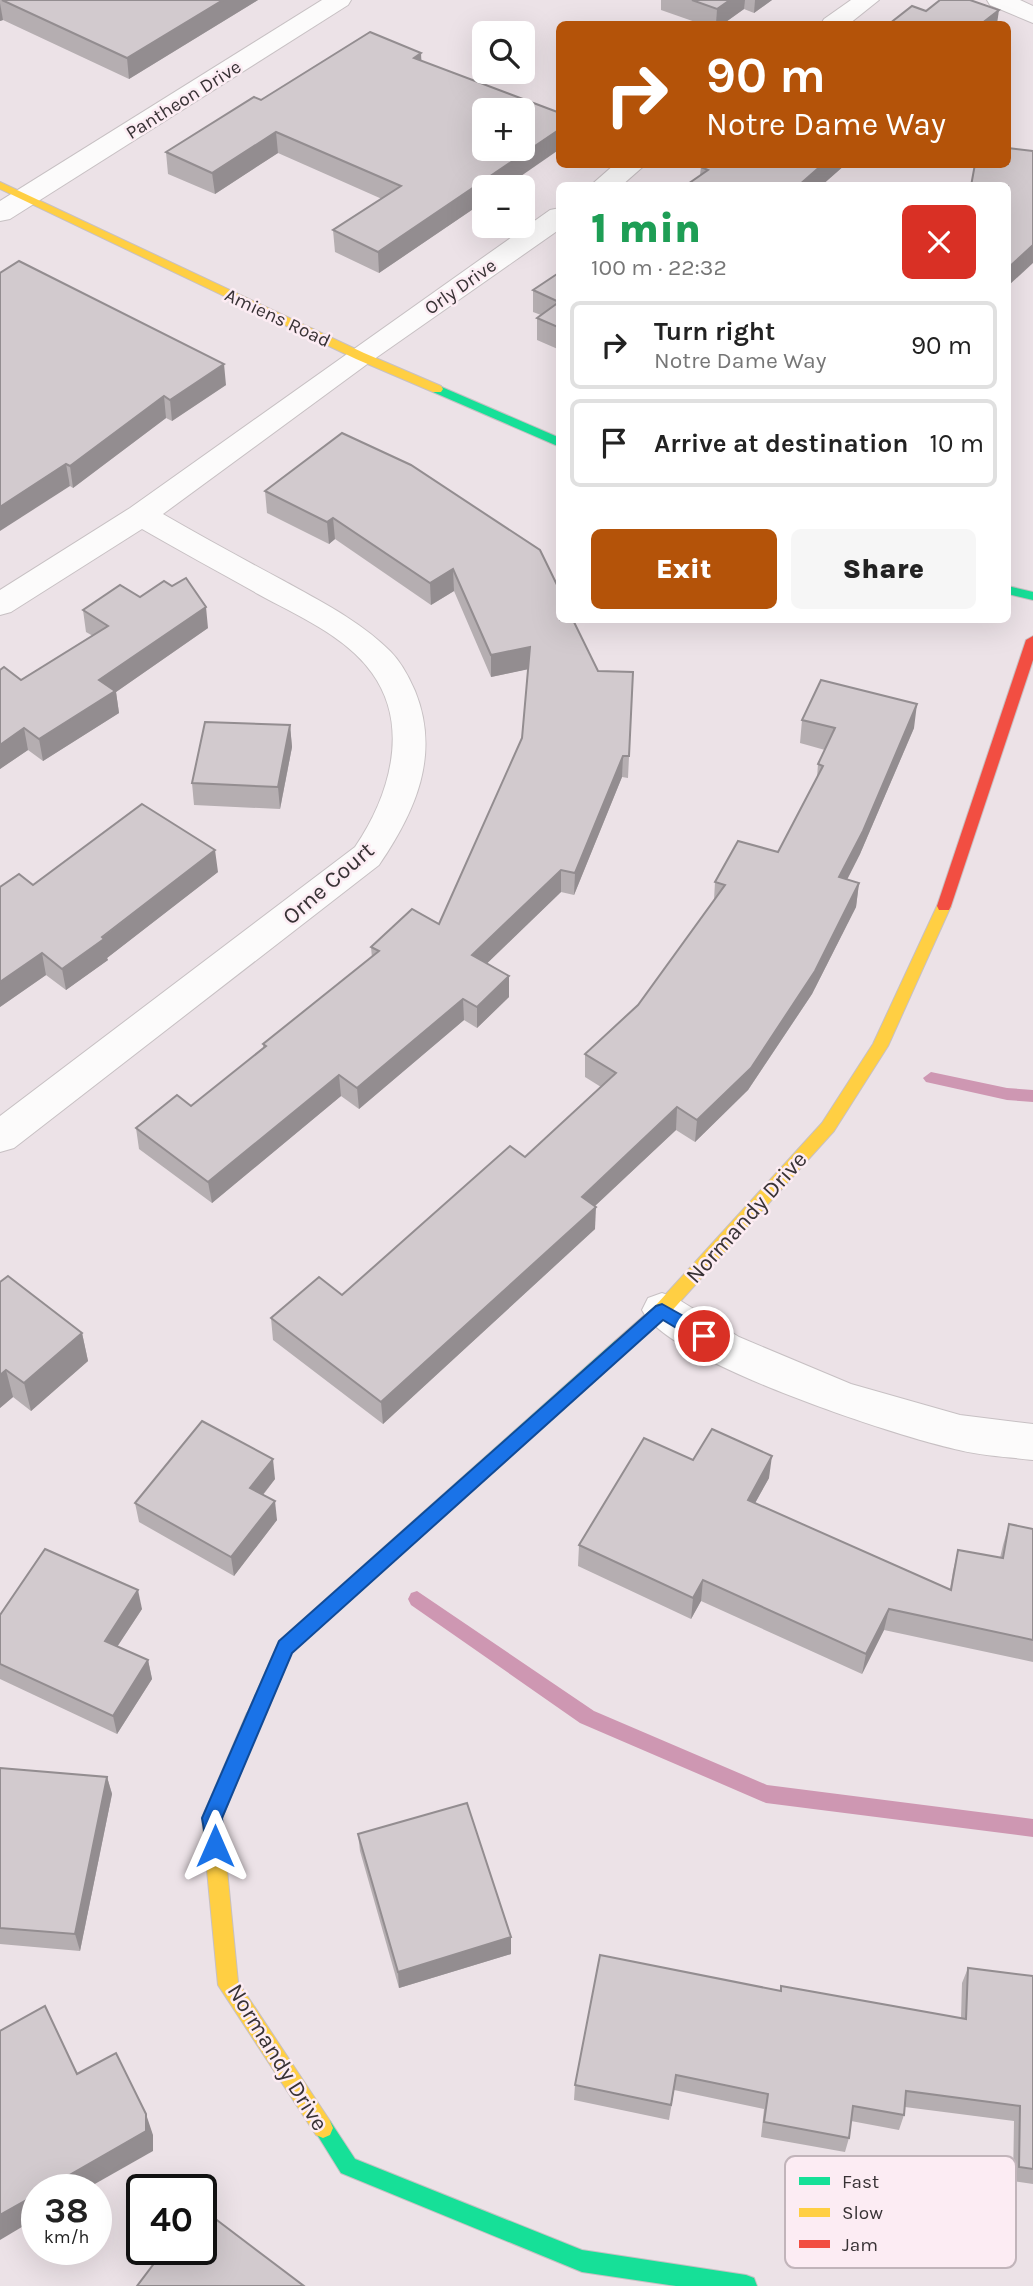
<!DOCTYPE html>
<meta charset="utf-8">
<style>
body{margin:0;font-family:Karla,sans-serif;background:#f6f6f6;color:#222;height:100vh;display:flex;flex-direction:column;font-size:26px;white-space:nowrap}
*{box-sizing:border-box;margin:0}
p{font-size:23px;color:#767676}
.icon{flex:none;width:38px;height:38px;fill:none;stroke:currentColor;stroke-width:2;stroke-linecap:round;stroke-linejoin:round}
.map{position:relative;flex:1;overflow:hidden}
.drawer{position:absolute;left:556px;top:182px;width:455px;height:441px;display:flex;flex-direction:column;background:#fff;border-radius:10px;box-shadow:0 7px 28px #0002}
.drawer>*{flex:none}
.top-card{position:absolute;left:556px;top:21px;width:455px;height:147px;border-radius:10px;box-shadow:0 7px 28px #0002;background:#b45309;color:#fff;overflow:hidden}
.tools{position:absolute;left:472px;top:21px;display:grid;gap:14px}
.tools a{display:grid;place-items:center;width:63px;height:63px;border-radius:10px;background:#fff;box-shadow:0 7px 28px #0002;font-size:35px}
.speed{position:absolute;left:21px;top:2174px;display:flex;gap:14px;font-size:35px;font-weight:700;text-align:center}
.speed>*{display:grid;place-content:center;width:91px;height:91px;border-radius:50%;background:#fff;box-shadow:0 7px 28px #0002;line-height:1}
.speed small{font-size:18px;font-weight:400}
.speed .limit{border:4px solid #111;border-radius:10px;background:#fff;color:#111}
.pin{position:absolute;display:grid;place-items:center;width:60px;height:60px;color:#fff;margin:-30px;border:4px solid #fff;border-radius:50%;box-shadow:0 2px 7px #0007}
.me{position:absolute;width:77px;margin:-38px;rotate:0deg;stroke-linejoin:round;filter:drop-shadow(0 0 5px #0008)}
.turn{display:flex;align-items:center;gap:24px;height:147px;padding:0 35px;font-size:32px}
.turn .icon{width:91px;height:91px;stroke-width:2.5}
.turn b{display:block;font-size:49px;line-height:60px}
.round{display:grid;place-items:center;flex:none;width:74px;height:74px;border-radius:10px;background:#f6f6f6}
.summary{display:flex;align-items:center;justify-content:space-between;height:119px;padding:0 35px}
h1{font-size:42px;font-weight:800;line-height:52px;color:#1e9e55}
.cta{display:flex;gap:14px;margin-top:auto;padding:14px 35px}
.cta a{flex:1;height:80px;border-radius:10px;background:#b45309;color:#fff;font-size:28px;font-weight:800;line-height:80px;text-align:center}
.cta a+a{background:#f6f6f6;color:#222}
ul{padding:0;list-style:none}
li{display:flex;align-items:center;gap:21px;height:88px;margin:0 14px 10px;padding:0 21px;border:4px solid #e0e0e0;border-radius:10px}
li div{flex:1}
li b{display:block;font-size:26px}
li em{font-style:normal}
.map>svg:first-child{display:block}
</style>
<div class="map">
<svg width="1033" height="2286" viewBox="0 0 1033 2286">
<rect width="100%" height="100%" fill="#ece2e7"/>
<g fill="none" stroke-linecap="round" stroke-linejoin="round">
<g fill="#ce97b2" fill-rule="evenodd">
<path d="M 931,1072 L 1007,1088 L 1033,1090 L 1033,1102 L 1007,1100 L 926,1082 L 923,1078 Z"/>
<path d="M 417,1591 L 594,1711 L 767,1785 L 1033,1819 L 1033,1837 L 766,1803 L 580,1723 L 411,1605 L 408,1599 L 411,1593 Z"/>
</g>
<defs>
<g id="street">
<path d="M 322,0 L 351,0 L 348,5 L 10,219 L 0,221 L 0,201 Z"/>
<path d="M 851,0 L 879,0 L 849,24 L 821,24 L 824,19 Z"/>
<path d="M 987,0 L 1020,0 L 1033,6 L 1033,23 L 990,5 Z"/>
<path d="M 615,164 L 646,164 L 621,186 L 590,186 Z"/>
<path d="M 560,208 L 560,229 L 370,362 L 163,514 C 203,537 243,559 284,581 C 320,601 360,621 390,651 C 401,662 409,677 415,691 C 441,755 415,812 379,865 L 14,1148 L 0,1152 L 0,1116 L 355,847 C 389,797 411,727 372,673 C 346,636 296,615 258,594 C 219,572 180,551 142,529 L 11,612 L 0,615 L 0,590 L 130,508 L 550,210 Z"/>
<path d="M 662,1293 L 676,1298 L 739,1337 L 851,1384 L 960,1415 L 1033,1424 L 1033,1460 C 1009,1457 983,1456 959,1450 C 898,1437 668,1362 642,1310 L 648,1298 Z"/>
</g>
<g id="fast">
<path d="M 437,385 L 560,438 L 560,447 L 433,392 L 433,386 Z"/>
<path d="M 1008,586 L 1033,592 L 1033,600 L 1008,594 Z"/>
<path d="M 621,1339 L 627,1341 L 629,1346 L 627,1351 L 292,1652 L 261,1725 L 254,1727 L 247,1725 L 245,1719 L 279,1641 L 615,1341 Z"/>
<path d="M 323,2118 L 330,2121 L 355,2159 L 582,2250 L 746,2275 L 754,2278 L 757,2286 L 676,2286 L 582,2272 L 341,2173 L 313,2128 L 316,2121 Z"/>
</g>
<g id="slow">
<path d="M 0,182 L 364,353 L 441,386 L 443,389 L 441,392 L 433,392 L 356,359 L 0,189 Z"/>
<path d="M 944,901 L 951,906 L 888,1046 L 834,1131 L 668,1315 L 627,1351 L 621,1353 L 615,1351 L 613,1346 L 615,1341 L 656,1305 L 822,1123 L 873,1044 L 937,906 Z"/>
<path d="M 254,1711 L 261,1713 L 263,1719 L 222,1818 L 238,1982 L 330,2121 L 333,2128 L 330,2135 L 323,2138 L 316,2135 L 218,1985 L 202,1818 L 247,1713 Z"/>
</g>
<path id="jam" d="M 1033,636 L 1033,660 L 951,906 L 949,910 L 939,910 L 937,906 L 1026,640 Z"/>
</defs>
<use href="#street" stroke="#c7c0c3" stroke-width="2"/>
<use href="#fast" stroke="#c7c0c3" stroke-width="2"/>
<use href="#slow" stroke="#c7c0c3" stroke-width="2"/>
<use href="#jam" stroke="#c7c0c3" stroke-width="2"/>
<use href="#street" fill="#fcfbfb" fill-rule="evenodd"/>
<use href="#fast" fill="#16e098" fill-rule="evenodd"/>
<use href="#slow" fill="#ffcf43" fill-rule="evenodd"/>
<use href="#jam" fill="#f24e42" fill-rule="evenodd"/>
</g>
<g fill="#b5aeb1">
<path d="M 0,0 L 258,0 L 129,79 L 3,20 L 0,21 Z"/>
<path d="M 661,0 L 772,0 L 754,13 L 744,9 L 723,24 L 701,24 L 661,10 Z"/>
<path d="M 421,53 L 421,60 L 485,187 L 485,201 L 379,273 L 335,252 L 333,230 L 382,199 L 278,153 L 215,194 L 168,174 L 166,152 L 261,100 Z"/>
<path d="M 846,164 L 821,186 L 685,186 L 700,175 L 701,167 Z"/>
<path d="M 560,272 L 560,350 L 537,340 L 537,318 L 541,315 L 533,312 L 533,290 Z"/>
<path d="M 0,273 L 226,385 L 172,421 L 166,418 L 73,488 L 70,486 Z"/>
<path d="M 342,433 L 598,671 L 633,672 L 628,778 L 622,777 L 574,895 L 561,892 L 487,963 L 509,976 L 509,997 L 477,1028 L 464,1020 L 359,1109 L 341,1096 L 212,1203 L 139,1149 L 136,1128 L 191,1106 L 263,1048 L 263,1044 L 372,958 L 371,947 L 439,924 L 522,738 L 528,669 L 491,677 L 454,591 L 431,605 L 335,539 L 329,544 L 267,513 L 265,491 Z"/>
<path d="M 140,597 L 208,628 L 116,692 L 119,713 L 43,761 L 28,750 L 0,769 L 0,670 L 21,680 L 93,636 L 86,632 L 83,610 Z"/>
<path d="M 802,720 L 914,728 L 860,854 L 847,880 L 859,883 L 856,907 L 812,994 L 748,1090 L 695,1142 L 676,1130 L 595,1206 L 595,1229 L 383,1424 L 273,1340 L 271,1318 L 342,1295 L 525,1157 L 601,1087 L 585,1077 L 585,1054 L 638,1005 L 714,900 L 715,882 L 778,852 L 817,778 L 818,764 L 825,750 L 800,743 Z"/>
<path d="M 290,725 L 292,747 L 280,809 L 194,805 L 192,783 Z"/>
<path d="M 218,872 L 107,958 L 108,960 L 66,990 L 46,975 L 0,1007 L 33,885 Z"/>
<path d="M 0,1282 L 82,1333 L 88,1361 L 31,1411 L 13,1397 L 0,1408 Z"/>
<path d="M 693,1460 L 769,1478 L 755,1503 L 950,1589 L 953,1571 L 958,1550 L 1000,1558 L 1003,1545 L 1009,1524 L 1033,1529 L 1033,1662 L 884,1630 L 862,1674 L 701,1601 L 691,1619 L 578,1566 L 579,1545 Z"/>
<path d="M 275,1479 L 263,1495 L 277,1520 L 234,1576 L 139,1522 L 135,1503 Z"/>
<path d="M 142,1609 L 117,1647 L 148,1660 L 152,1679 L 117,1734 L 0,1679 L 0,1615 Z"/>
<path d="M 0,1768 L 107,1777 L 112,1794 L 80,1951 L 0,1944 Z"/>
<path d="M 358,1834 L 511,1954 L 399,1988 L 360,1851 Z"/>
<path d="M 968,1968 L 1033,1976 L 1033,2184 L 1013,2181 L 1014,2121 L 905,2107 L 904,2115 L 899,2130 L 851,2121 L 849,2138 L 845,2152 L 761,2137 L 764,2109 L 674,2090 L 669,2120 L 574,2100 L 575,2085 L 780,1991 L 961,2018 L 962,1983 Z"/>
</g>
<g fill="#938d90">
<path d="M 223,0 L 258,0 L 129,79 L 127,58 Z"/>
<path d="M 730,0 L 745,0 L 744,9 L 723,24 L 716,24 L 717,9 Z"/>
<path d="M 755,0 L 772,0 L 754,13 Z"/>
<path d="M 0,3 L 3,20 L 0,21 Z"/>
<path d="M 999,10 L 997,24 L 981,24 Z"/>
<path d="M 421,53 L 422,74 L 414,58 Z"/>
<path d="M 560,129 L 560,149 L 505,187 L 485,187 L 485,201 L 379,273 L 378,252 Z"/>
<path d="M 276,132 L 278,153 L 215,194 L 212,173 Z"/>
<path d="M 823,164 L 846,164 L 821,186 L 798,186 Z"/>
<path d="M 1033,245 L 1033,263 L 1008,286 L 1008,268 Z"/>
<path d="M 224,364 L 226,385 L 172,421 L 170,400 Z"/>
<path d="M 164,396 L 166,418 L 73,488 L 70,466 Z"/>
<path d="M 66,464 L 70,486 L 0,531 L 0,507 Z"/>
<path d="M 333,518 L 335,539 L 329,544 L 327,522 Z"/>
<path d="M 453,569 L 454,591 L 431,605 L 430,583 Z"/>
<path d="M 206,607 L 208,628 L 116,692 L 119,713 L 43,761 L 39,739 L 99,680 Z"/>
<path d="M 530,647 L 529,669 L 491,677 L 491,655 Z"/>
<path d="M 917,704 L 914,728 L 860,854 L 836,901 L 839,877 Z"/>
<path d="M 290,725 L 292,747 L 280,809 L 278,787 Z"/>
<path d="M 24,728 L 28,750 L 0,769 L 0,745 Z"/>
<path d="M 623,756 L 622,777 L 574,895 L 575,873 Z"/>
<path d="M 215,850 L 218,872 L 107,958 L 108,960 L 66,990 L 62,969 Z"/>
<path d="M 561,870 L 561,892 L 473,977 L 472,955 Z"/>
<path d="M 859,883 L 856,907 L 812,994 L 748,1090 L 695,1142 L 697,1120 Z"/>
<path d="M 42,953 L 46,975 L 0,1007 L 0,982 Z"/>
<path d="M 509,976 L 509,997 L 477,1028 L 477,1007 Z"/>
<path d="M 463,999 L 464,1020 L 359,1109 L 357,1088 Z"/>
<path d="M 339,1075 L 341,1096 L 212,1203 L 208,1182 Z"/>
<path d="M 677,1107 L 676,1130 L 581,1219 L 582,1197 Z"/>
<path d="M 596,1207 L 595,1229 L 383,1424 L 381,1402 Z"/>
<path d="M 82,1333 L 88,1361 L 31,1411 L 24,1383 Z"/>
<path d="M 6,1370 L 13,1397 L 0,1408 L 0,1375 Z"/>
<path d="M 772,1456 L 769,1478 L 745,1521 L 748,1500 Z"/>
<path d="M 273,1459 L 275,1479 L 253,1507 L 250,1488 Z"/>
<path d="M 275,1501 L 277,1520 L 234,1576 L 231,1557 Z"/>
<path d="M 703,1580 L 701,1601 L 691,1619 L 693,1598 Z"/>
<path d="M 138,1590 L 142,1609 L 109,1659 L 105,1641 Z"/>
<path d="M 889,1609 L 884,1630 L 862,1674 L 866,1654 Z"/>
<path d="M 148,1660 L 152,1679 L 117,1734 L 113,1716 Z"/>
<path d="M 107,1777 L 112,1794 L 80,1951 L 75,1934 Z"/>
<path d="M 511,1937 L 511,1954 L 399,1988 L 398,1972 Z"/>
<path d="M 146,2114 L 153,2135 L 153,2151 L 86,2189 L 45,2189 Z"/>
<path d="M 37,2194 L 37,2218 L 0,2240 L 0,2215 Z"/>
</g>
<g fill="#d2cace" stroke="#938d90" stroke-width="2" fill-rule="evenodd">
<path d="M 2,0 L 223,0 L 127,58 Z"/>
<path d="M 692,0 L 730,0 L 717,9 Z"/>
<path d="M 940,0 L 970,0 L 999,10 L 981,24 L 889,24 L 912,6 L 926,11 Z"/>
<path d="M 370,32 L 421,53 L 414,58 L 560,113 L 560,129 L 378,252 L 333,230 L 401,186 L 276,132 L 212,173 L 166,152 L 254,97 L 261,100 ZM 485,110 L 523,110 L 523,149 L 485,149 Z"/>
<path d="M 1008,148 L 1033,151 L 1033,245 L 1008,268 L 1008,186 L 971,186 L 975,164 L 1008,164 Z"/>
<path d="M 703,164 L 823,164 L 798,186 L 685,186 L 708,170 L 701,167 Z"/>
<path d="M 19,261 L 224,364 L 170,400 L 164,396 L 70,466 L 66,464 L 0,507 L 0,273 Z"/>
<path d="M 560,272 L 560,328 L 537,318 L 559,302 L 533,290 Z"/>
<path d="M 342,433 L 411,465 L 540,550 L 560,591 L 560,620 L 573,620 L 598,671 L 633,672 L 629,756 L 623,756 L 575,873 L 561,870 L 472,955 L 509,976 L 477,1007 L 463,999 L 357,1088 L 339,1075 L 208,1182 L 136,1128 L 177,1095 L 191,1106 L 266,1046 L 263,1044 L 379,951 L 371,947 L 412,909 L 439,924 L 522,738 L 530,647 L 491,655 L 453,569 L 430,583 L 333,518 L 327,522 L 265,491 Z"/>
<path d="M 186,578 L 206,607 L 99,680 L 115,691 L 39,739 L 24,728 L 0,745 L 0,670 L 4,667 L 21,680 L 108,626 L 83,610 L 120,585 L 140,597 L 164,581 L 172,586 Z"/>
<path d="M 821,680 L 917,704 L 863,831 L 839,877 L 859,883 L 815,971 L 751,1068 L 697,1120 L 677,1107 L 582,1197 L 596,1207 L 381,1402 L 271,1318 L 319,1277 L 342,1295 L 510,1146 L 525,1157 L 616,1073 L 585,1054 L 638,1005 L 725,885 L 715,882 L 738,841 L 778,852 L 823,766 L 818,764 L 835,728 L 802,720 Z"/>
<path d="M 205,722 L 290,725 L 278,787 L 192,783 Z"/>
<path d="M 142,804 L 215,850 L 102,937 L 104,939 L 62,969 L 42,953 L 0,982 L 0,887 L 19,874 L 33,885 Z"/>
<path d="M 8,1276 L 82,1333 L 24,1383 L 6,1370 L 0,1375 L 0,1282 Z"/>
<path d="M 202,1421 L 273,1459 L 250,1488 L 275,1501 L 231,1557 L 135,1503 Z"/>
<path d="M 712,1429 L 772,1456 L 748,1500 L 951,1590 L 958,1550 L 1003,1558 L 1009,1524 L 1033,1529 L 1033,1640 L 889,1609 L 866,1654 L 703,1580 L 693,1598 L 579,1545 L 644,1438 L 693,1460 Z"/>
<path d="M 45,1549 L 138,1590 L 105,1641 L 148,1660 L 113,1716 L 0,1664 L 0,1615 Z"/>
<path d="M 0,1768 L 107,1777 L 75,1934 L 0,1928 Z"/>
<path d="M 467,1803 L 511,1937 L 398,1972 L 358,1834 Z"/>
<path d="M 600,1955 L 781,1991 L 781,1986 L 966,2019 L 968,1968 L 1033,1976 L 1033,2169 L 1019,2167 L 1020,2106 L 906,2091 L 904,2115 L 853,2106 L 849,2138 L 764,2122 L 768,2094 L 676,2075 L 671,2105 L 575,2085 Z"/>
<path d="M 45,2006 L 77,2074 L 116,2053 L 146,2114 L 146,2131 L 45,2189 L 37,2189 L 37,2194 L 0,2215 L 0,2031 Z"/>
<path d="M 201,2208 L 304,2286 L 137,2286 L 165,2249 L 201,2249 Z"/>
</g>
<path fill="#1a73e8" stroke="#114b97" stroke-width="2" d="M 662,1304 L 710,1331 L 712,1336 L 710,1341 L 698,1341 L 663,1320 L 292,1653 L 222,1818 L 224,1846 L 221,1852 L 215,1855 L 208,1852 L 202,1818 L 279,1641 L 656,1306 Z"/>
<g text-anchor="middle" stroke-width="5" stroke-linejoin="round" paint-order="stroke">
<g font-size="19" fill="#383235" stroke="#fcecf3">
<text transform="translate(183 99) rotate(-32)" y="7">Pantheon Drive</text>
<text transform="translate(460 286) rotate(-35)" y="7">Orly Drive</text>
<text transform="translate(278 317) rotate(25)" y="7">Amiens Road</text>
</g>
<g font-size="23" fill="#383235" stroke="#fcecf3">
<text transform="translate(328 883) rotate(-41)" y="8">Orne Court</text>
<text transform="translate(746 1217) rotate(-48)" y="8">Normandy Drive</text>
<text transform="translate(278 2057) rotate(58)" y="8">Normandy Drive</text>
</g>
</g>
<rect x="785" y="2156" width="231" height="112" rx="10" fill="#fcecf3" stroke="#c1b4ba" stroke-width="2"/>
<rect x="799" y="2177" width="31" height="8" fill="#16e098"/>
<rect x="799" y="2208" width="31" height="9" fill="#ffcf43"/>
<rect x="799" y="2240" width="31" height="8" fill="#f24e42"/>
<g font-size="19" fill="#383235">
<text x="842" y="2188">Fast</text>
<text x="842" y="2219">Slow</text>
<text x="842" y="2251">Jam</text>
</g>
</svg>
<div class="tools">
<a><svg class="icon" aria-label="search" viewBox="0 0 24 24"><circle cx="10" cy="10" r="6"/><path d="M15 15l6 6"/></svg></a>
<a>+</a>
<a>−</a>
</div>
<div class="speed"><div>38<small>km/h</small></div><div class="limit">40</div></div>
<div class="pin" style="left:704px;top:1336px;background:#d93025"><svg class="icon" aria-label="arrive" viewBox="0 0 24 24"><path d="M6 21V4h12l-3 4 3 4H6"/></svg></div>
<svg class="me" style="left:215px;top:1846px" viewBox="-20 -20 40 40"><path d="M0-17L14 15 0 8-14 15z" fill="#1a73e8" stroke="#fff" stroke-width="4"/></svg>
<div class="top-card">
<div class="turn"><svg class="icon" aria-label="right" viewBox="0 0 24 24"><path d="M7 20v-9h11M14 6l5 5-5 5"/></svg><div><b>90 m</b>Notre Dame Way</div></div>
</div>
<section class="drawer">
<div class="summary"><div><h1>1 min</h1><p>100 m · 22:32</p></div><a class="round" style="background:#d93025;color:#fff"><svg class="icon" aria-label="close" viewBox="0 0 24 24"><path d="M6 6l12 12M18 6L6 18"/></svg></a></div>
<ul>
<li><svg class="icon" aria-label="right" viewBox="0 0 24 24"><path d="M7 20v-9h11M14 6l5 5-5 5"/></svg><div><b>Turn right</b><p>Notre Dame Way</p></div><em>90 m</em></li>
<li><svg class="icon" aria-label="arrive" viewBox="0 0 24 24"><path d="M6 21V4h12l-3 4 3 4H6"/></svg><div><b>Arrive at destination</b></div><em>10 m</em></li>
</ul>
<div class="cta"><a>Exit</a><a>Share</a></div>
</section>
</div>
